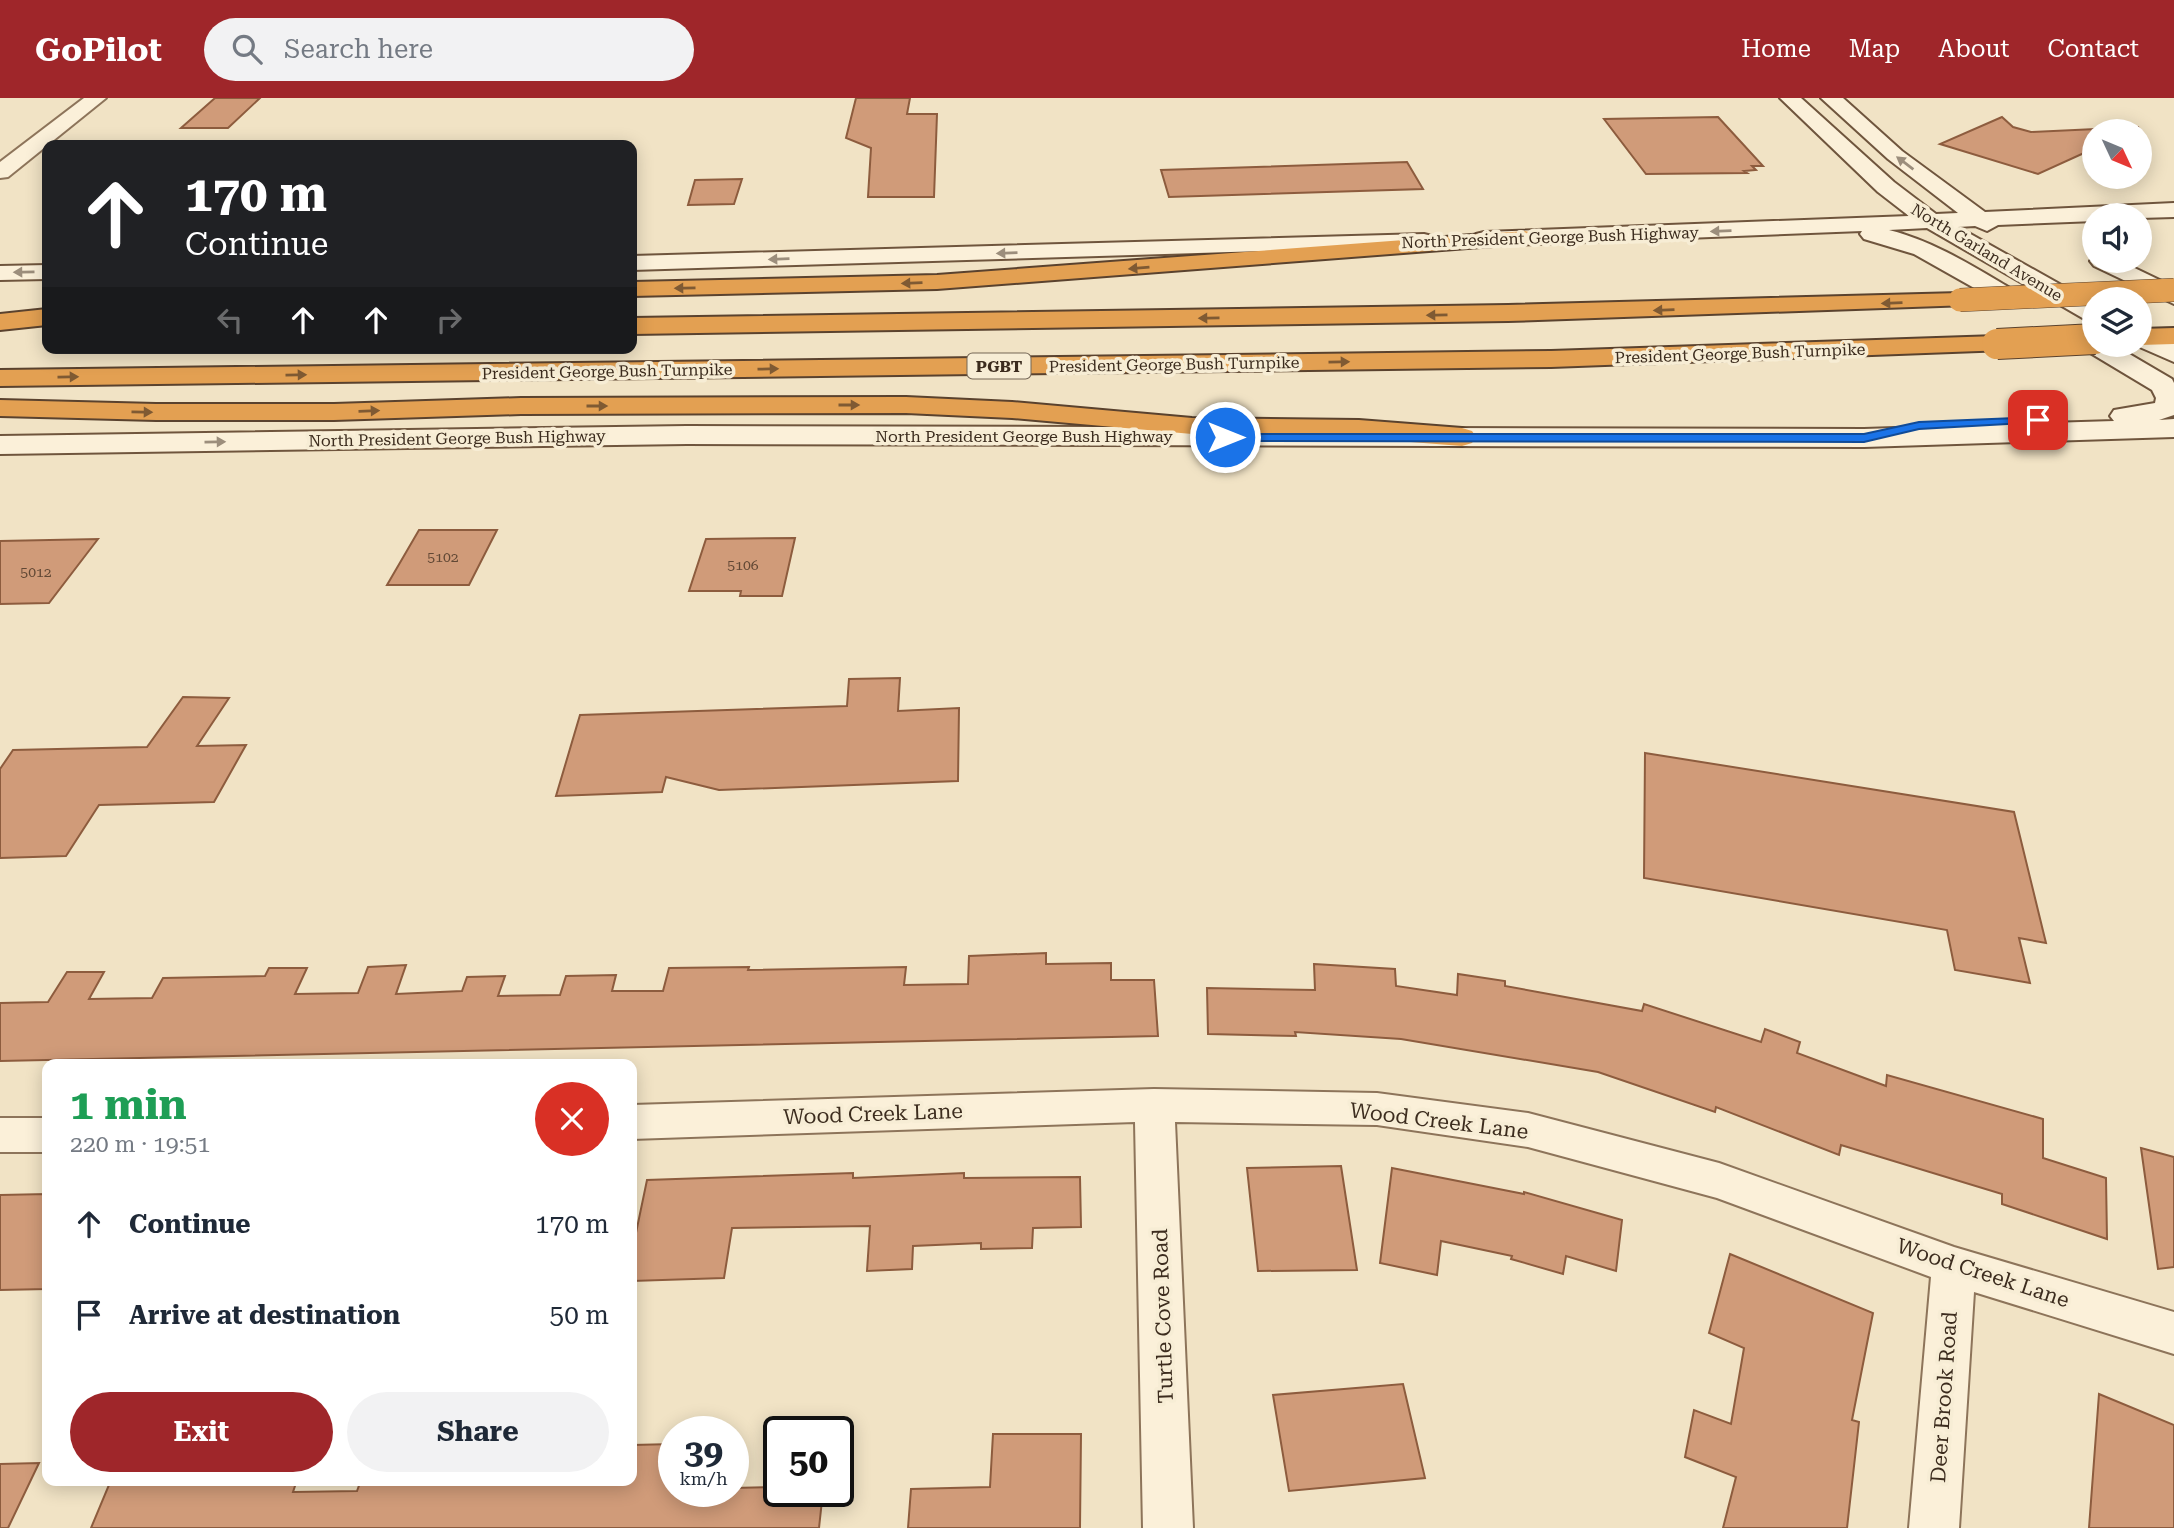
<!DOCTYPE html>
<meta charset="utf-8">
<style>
body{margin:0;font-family:"Roboto Serif",serif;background:#f2f2f3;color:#1f2937;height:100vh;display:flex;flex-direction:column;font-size:26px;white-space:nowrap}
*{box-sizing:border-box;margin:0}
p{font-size:23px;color:#747a83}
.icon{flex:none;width:38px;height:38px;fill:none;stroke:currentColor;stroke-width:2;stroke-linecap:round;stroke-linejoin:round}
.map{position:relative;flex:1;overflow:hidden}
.details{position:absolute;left:42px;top:961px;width:595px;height:427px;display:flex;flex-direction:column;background:#fff;border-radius:14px;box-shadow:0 4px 18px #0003}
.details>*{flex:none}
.top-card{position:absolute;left:42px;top:42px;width:595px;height:214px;border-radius:14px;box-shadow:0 4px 18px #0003;background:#202124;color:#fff;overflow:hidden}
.needle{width:46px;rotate:134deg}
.tools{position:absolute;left:2082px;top:21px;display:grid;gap:14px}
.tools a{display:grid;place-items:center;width:70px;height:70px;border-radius:50%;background:#fff;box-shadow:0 4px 18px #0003;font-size:35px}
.speed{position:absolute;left:658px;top:1318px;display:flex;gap:14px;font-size:35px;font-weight:700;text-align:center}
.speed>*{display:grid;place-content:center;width:91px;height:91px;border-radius:50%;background:#fff;box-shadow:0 4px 18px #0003;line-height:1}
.speed small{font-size:18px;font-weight:400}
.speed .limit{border:4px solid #111;border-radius:10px;background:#fff;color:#111}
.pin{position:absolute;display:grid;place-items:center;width:60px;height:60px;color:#fff;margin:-30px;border-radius:14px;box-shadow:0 4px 10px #0006}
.me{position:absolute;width:77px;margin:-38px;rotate:90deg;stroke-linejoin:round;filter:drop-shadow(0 0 5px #0008)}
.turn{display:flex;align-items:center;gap:24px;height:147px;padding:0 28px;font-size:32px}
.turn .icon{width:91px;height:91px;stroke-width:2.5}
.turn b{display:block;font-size:49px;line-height:60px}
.lanes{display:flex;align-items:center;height:66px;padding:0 28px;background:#0003;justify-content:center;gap:35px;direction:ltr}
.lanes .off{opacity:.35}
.round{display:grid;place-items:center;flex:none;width:74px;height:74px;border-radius:37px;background:#f2f2f3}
.overview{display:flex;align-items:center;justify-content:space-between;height:119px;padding:0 28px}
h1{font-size:42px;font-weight:700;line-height:52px;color:#1e9e55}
.cta{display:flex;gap:14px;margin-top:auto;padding:14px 28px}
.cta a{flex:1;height:80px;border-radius:42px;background:#9f262a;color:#fff;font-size:28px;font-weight:700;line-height:80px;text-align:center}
.cta a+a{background:#f2f2f3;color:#1f2937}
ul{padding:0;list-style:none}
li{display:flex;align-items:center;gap:21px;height:91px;padding:0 28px}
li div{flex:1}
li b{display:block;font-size:26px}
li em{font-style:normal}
header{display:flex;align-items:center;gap:42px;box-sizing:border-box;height:98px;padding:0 35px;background:#9f262a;color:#fff}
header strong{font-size:33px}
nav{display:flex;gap:38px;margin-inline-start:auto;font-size:24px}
.search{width:490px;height:63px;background:#f2f2f3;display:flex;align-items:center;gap:18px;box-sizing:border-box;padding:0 24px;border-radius:38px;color:#747a83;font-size:26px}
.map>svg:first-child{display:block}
</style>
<header>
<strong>GoPilot</strong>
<div class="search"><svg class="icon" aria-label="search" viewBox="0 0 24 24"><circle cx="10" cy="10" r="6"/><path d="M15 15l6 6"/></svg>Search here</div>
<nav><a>Home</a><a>Map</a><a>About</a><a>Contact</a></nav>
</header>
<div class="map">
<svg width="2174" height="1430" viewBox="0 0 2174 1430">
<rect width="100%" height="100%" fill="#f1e3c5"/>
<g fill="#d09b79" stroke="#8d5c3e" stroke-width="2">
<path d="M 215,0 L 260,0 L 228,30 L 181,30 Z"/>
<path d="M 856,0 L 910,0 L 907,16 L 937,16 L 934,99 L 868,99 L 871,50 L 846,40 Z"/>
<path d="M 1718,19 L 1763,68 L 1752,68 L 1756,72 L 1744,73 L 1747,75 L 1646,76 L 1604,21 Z"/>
<path d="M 2002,19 L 2013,29 L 2031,34 L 2139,29 L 2130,33 L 2095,33 L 2095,50 L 2038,76 L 1940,46 Z"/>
<path d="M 1407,64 L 1423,91 L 1169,99 L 1161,72 Z"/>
<path d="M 742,81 L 734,106 L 688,107 L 695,82 Z"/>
<path d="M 419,432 L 497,432 L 469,487 L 387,487 Z"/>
<path d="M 795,440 L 782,498 L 740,498 L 741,493 L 689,493 L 706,441 Z"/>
<path d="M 98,441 L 49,505 L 0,506 L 0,443 Z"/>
<path d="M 900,580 L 898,613 L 959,610 L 958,683 L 719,692 L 666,679 L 662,694 L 556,698 L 580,617 L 847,608 L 849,581 Z"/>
<path d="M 183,599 L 229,600 L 197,648 L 246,647 L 214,704 L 99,707 L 66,758 L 0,760 L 0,671 L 13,652 L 147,649 Z"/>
<path d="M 1645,655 L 2014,714 L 2046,845 L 2019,840 L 2030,885 L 1955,872 L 1947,832 L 1644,780 Z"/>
<path d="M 1046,855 L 1046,866 L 1111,865 L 1111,882 L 1154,882 L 1158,938 L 0,963 L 0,905 L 48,904 L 67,874 L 104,874 L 89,901 L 152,900 L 163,880 L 265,878 L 269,870 L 307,870 L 295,896 L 358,895 L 368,869 L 406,867 L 396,896 L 462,893 L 467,879 L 505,878 L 498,898 L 560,897 L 566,878 L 616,877 L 612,893 L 663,893 L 669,870 L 749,869 L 748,872 L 906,869 L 904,887 L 968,886 L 969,858 Z"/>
<path d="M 1314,866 L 1395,871 L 1396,888 L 1457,897 L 1458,876 L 1505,883 L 1505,888 L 1642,913 L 1644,906 L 1761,944 L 1765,931 L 1800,944 L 1797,955 L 1886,988 L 1887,977 L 2043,1021 L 2043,1060 L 2106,1080 L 2107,1141 L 2002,1106 L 2002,1096 L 1841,1047 L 1839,1057 L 1716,1009 L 1715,1014 L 1598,974 L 1401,941 L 1295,934 L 1296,938 L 1208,936 L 1207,890 L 1315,892 Z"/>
<path d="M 2141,1050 L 2174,1059 L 2174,1169 L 2158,1171 Z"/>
<path d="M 1341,1068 L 1357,1172 L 1258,1173 L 1247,1070 Z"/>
<path d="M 1392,1070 L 1524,1096 L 1524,1094 L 1622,1122 L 1616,1173 L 1566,1158 L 1563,1176 L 1511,1161 L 1512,1158 L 1441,1143 L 1437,1177 L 1380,1165 Z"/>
<path d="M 853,1075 L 853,1080 L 964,1075 L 964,1080 L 1080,1079 L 1081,1129 L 1033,1130 L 1032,1150 L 981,1151 L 981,1145 L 913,1148 L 912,1171 L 867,1173 L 870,1128 L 732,1130 L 724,1180 L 632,1183 L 632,1154 L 647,1082 Z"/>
<path d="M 47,1096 L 47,1191 L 0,1192 L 0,1097 Z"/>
<path d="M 1730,1156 L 1873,1215 L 1852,1322 L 1859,1324 L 1847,1430 L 1723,1430 L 1736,1379 L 1685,1359 L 1694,1312 L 1731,1326 L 1744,1250 L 1709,1235 Z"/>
<path d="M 1403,1286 L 1425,1380 L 1289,1393 L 1273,1297 Z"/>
<path d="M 2099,1296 L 2174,1327 L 2174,1430 L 2089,1430 Z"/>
<path d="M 993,1336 L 1081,1336 L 1080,1430 L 908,1430 L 911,1391 L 990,1389 Z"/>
<path d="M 674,1346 L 674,1393 L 733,1393 L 733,1390 L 779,1389 L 779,1393 L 823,1393 L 819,1430 L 91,1430 L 111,1382 L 297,1382 L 293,1394 L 357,1393 L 361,1382 L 632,1382 L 632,1347 Z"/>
<path d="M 39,1365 L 8,1430 L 0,1430 L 0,1366 Z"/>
</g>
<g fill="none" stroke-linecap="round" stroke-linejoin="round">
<defs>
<g id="minor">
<path d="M 1154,991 L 1377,995 L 1528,1015 L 1719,1065 L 1954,1149 L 2174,1214 L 2174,1256 L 1974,1194 L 1959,1430 L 1909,1430 L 1931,1179 L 1717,1100 L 1528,1049 L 1377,1027 L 1175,1024 L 1193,1430 L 1143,1430 L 1135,1024 L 632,1041 L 632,1007 Z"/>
<rect x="0" y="1020" width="47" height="34"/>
</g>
<path id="tertiary" d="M 84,0 L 106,0 L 8,79 L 0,80 L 0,64 Z"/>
<g id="secondary">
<path d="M 1780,0 L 1801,0 L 1894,84 L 1936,116 L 1958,115 L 1888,61 L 1821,0 L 1843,0 L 1902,53 L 1985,114 L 2174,105 L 2174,119 L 2140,120 L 2140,117 L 2095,117 L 2095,123 L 1998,127 L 1987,133 L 1975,128 L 1958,129 L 2095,206 L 2095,225 L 2086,222 L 1927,130 L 1889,132 C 1933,143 1971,167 2010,190 L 2013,195 L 2010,200 L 2001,202 L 1992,200 L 1914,156 L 1864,141 L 1860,136 L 1862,133 L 1484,148 L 1476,146 L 1472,141 L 1476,136 L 1484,134 L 1909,118 L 1878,94 Z"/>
<path d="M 1424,136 L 1432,138 L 1436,143 L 1432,148 L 632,172 L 632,158 Z"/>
<path d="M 2095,158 L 2095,163 L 2120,163 L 2174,189 L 2174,206 L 2094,168 L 2090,163 Z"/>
<path d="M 47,167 L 47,181 L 0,182 L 0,168 Z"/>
<path d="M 2140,231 L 2174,246 L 2174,264 L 2135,247 L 2140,247 Z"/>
<path d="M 2095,239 L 2095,247 L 2114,247 L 2172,281 L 2174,285 L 2174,317 L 2159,322 L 2174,321 L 2174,339 L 1864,349 L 687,346 L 0,356 L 0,338 L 687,328 L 1864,331 L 2114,323 L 2110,318 L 2114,312 L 2155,305 L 2156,300 L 2152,292 L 2087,253 L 2083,247 L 2087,241 Z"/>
</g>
<g id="motorway">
<path d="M 1525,133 L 1533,135 L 1537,140 L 1533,145 L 937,191 L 632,198 L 632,184 L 937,177 Z"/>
<path d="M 1960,195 L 1969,197 L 1972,202 L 1969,207 L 1508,223 L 632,236 L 632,220 L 1508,207 Z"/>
<path d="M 47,211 L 47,227 L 0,232 L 0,216 Z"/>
<path d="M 2174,230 L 2174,246 L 2140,247 L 2140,231 Z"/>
<path d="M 1997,238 L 2006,240 L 2010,246 L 2006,252 L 1551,269 L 0,288 L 0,272 L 1551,253 Z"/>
<path d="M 906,299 L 1012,304 L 1192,320 L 1359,322 L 1462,330 L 1472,333 L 1476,339 L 1472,345 L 1462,348 L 1359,340 L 1192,336 L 1012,320 L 906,315 L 521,316 L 334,322 L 156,322 L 0,318 L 0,302 L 156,306 L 334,306 L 521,300 Z"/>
</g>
</defs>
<use href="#minor" stroke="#8d745a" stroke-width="4"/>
<use href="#tertiary" stroke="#8d745a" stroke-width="4"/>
<use href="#secondary" stroke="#6f553d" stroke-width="4"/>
<use href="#motorway" stroke="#5a422e" stroke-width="4"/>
<use href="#minor" fill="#fbf0d9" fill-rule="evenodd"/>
<use href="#tertiary" fill="#fbf0d9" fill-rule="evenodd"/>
<use href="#secondary" fill="#fbf0d9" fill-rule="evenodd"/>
<use href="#motorway" fill="#e3a052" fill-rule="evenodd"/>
<defs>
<path id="motorway-bridge-far1" d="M 1960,202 L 2174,192"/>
<path id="motorway-bridge" d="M 1997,246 L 2095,241"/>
</defs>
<use href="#motorway-bridge-far1" stroke="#5a422e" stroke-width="24" stroke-linecap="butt"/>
<use href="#motorway-bridge" stroke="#5a422e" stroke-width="32" stroke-linecap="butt"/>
<use href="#motorway-bridge-far1" stroke="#e3a052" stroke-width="23"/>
<use href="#motorway-bridge" stroke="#e3a052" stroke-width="30"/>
</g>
<defs><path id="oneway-solid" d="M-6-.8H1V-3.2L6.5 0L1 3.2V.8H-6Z" transform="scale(1.75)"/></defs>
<g fill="#9c8e7c">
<use href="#oneway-solid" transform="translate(1905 65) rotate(-143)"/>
<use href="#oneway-solid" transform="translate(1721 133) rotate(178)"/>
<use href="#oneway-solid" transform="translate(1007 155) rotate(178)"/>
<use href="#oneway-solid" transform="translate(779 161) rotate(178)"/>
<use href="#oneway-solid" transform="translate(24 174) rotate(179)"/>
<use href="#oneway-solid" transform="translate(215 344) rotate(-1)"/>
</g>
<g fill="#7f5a33">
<use href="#oneway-solid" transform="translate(1139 170) rotate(175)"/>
<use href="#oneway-solid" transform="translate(912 185) rotate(178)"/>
<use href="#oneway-solid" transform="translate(685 190) rotate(179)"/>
<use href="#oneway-solid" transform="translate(1892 205) rotate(178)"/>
<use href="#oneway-solid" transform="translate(1664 212) rotate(178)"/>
<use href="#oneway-solid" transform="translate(1437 217) rotate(179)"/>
<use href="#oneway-solid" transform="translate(1209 220) rotate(179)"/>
<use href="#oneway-solid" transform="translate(1339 264) rotate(-1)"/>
<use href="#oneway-solid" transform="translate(768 271) rotate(-1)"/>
<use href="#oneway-solid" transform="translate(296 277) rotate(-1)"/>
<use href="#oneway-solid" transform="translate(68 279) rotate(-1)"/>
<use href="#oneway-solid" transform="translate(849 307)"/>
<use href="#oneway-solid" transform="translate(597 308)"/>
<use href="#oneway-solid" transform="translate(369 313) rotate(-2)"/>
<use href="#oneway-solid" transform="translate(142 314) rotate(1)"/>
</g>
<path fill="#1a73e8" stroke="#114b97" stroke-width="2" d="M 2038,319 L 2042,320 L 2042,324 L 1919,331 L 1864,344 L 1225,343 L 1219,339 L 1225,336 L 1864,336 L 1919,324 Z"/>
<g text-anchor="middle" stroke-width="7" stroke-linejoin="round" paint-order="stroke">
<g font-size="14" fill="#614835">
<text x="443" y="464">5102</text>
<text x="743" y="472">5106</text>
<text x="36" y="479">5012</text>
</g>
<g font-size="16" fill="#3c2c1e" stroke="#f7edd5">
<text transform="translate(1550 139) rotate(-2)" y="6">North President George Bush Highway</text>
<text transform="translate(1987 154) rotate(31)" y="6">North Garland Avenue</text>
<text transform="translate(1740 255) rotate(-2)" y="6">President George Bush Turnpike</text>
<text transform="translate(1174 266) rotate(-1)" y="6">President George Bush Turnpike</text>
<text transform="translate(607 273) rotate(-1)" y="6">President George Bush Turnpike</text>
<text x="1024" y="344">North President George Bush Highway</text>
<text transform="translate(457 340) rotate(-1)" y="6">North President George Bush Highway</text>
</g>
<rect fill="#f7edd5" stroke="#746655" stroke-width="2" x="967.5" y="255.5" width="63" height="25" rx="5"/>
<g font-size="16" font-weight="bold" fill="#3c2c1e">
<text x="999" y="274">PGBT</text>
</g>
<g font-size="21" fill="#3c2c1e" stroke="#f7edd5">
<text transform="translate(873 1016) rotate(-2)" y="7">Wood Creek Lane</text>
<text transform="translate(1439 1023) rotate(7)" y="7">Wood Creek Lane</text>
<text transform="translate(1983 1175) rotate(18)" y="7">Wood Creek Lane</text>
<text transform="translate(1163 1218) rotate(-92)" y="7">Turtle Cove Road</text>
<text transform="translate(1944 1299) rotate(-86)" y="7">Deer Brook Road</text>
</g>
</g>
</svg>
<div class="tools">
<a><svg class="needle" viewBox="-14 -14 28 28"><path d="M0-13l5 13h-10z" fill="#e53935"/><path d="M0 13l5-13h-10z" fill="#747a83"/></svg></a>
<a><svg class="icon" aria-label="sound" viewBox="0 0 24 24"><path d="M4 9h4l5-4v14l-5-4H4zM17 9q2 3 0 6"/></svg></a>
<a><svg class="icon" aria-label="layers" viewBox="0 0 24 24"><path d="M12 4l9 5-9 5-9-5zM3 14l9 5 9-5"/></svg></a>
</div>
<div class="speed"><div>39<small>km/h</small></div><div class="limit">50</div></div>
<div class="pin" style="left:2038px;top:322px;background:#d93025"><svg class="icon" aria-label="arrive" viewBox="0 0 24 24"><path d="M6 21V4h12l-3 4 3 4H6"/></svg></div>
<svg class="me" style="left:1225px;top:339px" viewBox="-20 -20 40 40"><circle r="17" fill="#1a73e8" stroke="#fff" stroke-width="3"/><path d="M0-11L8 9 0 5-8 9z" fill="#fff"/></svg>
<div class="top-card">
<div class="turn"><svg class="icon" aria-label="ahead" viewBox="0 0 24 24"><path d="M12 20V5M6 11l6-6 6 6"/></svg><div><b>170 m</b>Continue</div></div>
<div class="lanes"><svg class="icon off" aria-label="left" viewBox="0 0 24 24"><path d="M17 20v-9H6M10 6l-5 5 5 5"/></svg><svg class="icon" aria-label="ahead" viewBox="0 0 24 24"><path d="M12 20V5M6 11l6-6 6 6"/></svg><svg class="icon" aria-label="ahead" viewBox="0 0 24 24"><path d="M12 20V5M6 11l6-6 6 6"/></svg><svg class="icon off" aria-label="right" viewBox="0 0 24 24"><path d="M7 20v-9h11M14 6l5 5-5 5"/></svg></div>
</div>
<section class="details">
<div class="overview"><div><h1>1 min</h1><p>220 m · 19:51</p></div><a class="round" style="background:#d93025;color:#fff"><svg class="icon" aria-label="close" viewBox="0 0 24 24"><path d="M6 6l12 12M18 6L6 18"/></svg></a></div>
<ul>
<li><svg class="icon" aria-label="ahead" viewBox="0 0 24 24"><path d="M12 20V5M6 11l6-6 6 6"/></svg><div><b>Continue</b></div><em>170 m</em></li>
<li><svg class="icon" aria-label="arrive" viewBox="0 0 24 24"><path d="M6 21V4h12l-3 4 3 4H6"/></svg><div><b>Arrive at destination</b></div><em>50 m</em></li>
</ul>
<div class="cta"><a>Exit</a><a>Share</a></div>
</section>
</div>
